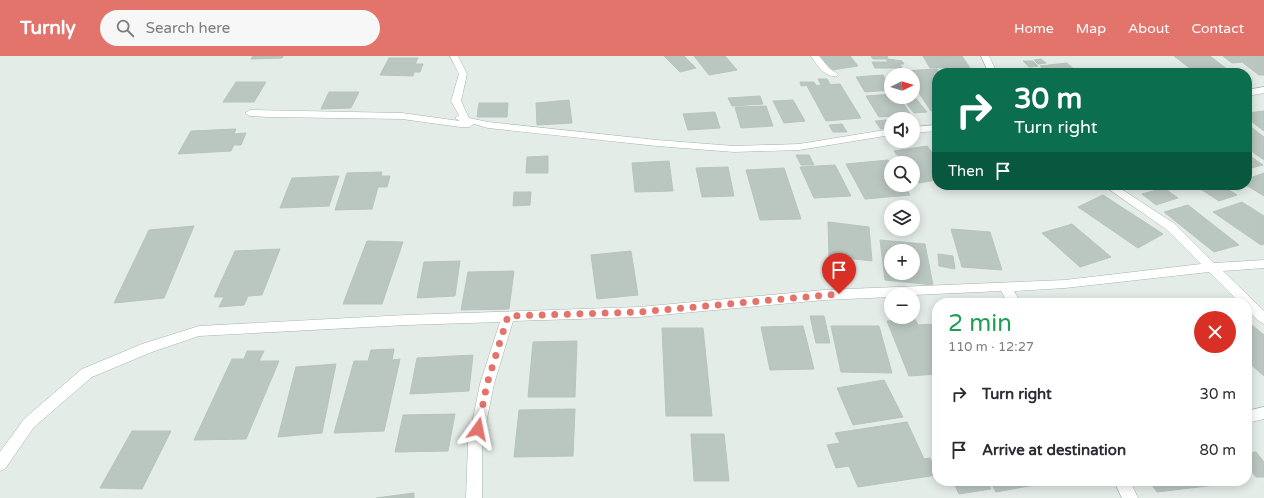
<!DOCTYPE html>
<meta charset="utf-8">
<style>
body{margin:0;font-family:"Varela Round",sans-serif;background:#f7f7f7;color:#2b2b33;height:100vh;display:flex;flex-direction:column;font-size:15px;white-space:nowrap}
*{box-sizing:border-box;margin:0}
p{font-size:13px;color:#7c7c81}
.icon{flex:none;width:22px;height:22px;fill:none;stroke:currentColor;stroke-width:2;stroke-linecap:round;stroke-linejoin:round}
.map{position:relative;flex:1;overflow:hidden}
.drawer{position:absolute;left:932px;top:242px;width:320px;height:188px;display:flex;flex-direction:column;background:#fff;border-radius:16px;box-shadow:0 2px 10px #0003}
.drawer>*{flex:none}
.hud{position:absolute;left:932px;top:12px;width:320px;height:122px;border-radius:16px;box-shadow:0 2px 10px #0003;background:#0b6e4f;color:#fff;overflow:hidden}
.needle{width:26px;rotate:85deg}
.controls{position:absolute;left:884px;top:12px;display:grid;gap:8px}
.controls a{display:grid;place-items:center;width:36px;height:36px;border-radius:50%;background:#fff;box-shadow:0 2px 10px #0003;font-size:20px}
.pin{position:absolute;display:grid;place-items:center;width:34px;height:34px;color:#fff;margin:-41px -17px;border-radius:50% 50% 50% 0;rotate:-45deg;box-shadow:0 0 4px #0007}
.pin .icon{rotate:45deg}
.me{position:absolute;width:44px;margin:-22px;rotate:12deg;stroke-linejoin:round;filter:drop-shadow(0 0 3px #0008)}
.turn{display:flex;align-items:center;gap:14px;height:84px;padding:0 16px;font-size:18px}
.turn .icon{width:52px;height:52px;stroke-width:2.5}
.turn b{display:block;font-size:28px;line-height:34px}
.then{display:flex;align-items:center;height:38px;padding:0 16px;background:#0003;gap:8px;font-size:15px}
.round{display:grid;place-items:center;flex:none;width:42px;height:42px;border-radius:21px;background:#f7f7f7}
.summary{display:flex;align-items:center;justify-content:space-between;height:68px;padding:0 16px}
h1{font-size:24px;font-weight:600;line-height:30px;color:#1e9e55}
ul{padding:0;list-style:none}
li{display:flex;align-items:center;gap:12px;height:56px;padding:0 16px}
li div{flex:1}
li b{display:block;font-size:15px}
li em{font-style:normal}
header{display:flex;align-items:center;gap:24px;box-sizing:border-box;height:56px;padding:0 20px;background:#e2746c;color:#fff}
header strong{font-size:19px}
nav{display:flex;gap:22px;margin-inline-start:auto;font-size:14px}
.search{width:280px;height:36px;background:#f7f7f7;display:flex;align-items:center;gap:10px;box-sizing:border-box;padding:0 14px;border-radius:22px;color:#7c7c81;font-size:15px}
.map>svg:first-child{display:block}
</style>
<header>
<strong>Turnly</strong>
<div class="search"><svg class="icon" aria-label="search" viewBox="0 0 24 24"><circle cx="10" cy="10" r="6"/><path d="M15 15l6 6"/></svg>Search here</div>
<nav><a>Home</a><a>Map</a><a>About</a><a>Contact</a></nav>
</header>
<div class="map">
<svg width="1264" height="442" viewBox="0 0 1264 442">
<rect width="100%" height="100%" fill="#e4ece7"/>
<g fill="#bac6c0" stroke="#b7c5bd" fill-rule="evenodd">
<path d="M 253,0 L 283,0 L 282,2 L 251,3 Z"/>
<path d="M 664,0 L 684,0 L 696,12 L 680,16 Z"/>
<path d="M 694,0 L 725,0 L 737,14 L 709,19 Z"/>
<path d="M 820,0 L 850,0 L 858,10 L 832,14 Z"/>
<path d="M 871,0 L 887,0 L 888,3 L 902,5 L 904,8 L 900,8 L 902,12 L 875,12 L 872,6 L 888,6 L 886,3 L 873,3 Z"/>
<path d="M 923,0 L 962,0 L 970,12 L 930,12 Z"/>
<path d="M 1174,0 L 1210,0 L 1232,17 L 1196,17 Z"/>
<path d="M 1223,0 L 1264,0 L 1264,19 L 1259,19 L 1242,6 L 1232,7 Z"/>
<path d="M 389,2 L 418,2 L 415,8 L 423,8 L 420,16 L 414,16 L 413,20 L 380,19 Z"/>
<path d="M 1041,3 L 1046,7 L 1038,8 L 1034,4 Z"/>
<path d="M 1023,5 L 1033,5 L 1038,10 L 1029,11 Z"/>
<path d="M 1067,7 L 1078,17 L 1048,17 L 1040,10 Z"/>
<path d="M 937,13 L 940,17 L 937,17 L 937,55 L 931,55 L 913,28 L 913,19 L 904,19 L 902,15 Z"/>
<path d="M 1121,13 L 1126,17 L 1097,17 L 1094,14 Z"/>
<path d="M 883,19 L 891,34 L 865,36 L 856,21 Z"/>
<path d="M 818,23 L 827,23 L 830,28 L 821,29 Z"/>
<path d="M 236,26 L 266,26 L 254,46 L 223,46 Z"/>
<path d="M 800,26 L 814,26 L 816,29 L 801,30 Z"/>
<path d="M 840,28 L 861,62 L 826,65 L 807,30 Z"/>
<path d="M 329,36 L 359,36 L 351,52 L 321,53 Z"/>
<path d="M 891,38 L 891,41 L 899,41 L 911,59 L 879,61 L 866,40 Z"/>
<path d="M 913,39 L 927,56 L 914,57 L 901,41 L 913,41 Z"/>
<path d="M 760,40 L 763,48 L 732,50 L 728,42 Z"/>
<path d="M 569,44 L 572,67 L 537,69 L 536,47 Z"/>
<path d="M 793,44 L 805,65 L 784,67 L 773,45 Z"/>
<path d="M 479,47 L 508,47 L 507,61 L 477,61 Z"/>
<path d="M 766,50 L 773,70 L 741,72 L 735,51 Z"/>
<path d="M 1264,55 L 1264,75 L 1247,62 L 1247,57 Z"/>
<path d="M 715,56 L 720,72 L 688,74 L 683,58 Z"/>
<path d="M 886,64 L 891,72 L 881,73 L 875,65 Z"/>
<path d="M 842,68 L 847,76 L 833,76 L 829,69 Z"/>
<path d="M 1247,68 L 1264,81 L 1264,104 L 1247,92 Z"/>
<path d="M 236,73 L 234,78 L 246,77 L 241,89 L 234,89 L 231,95 L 178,98 L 191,75 Z"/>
<path d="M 927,90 L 937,102 L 937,124 L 919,127 L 913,119 L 913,107 L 903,107 L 894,95 Z"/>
<path d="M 796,99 L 809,99 L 814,109 L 801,109 Z"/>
<path d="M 548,100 L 548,117 L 526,117 L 527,101 Z"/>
<path d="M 1250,100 L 1263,109 L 1247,113 L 1247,101 Z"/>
<path d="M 888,104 L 891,109 L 891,129 L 904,129 L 910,139 L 865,143 L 846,108 Z"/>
<path d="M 669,105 L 673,135 L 635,136 L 632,107 Z"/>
<path d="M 835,109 L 851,140 L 814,142 L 800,111 Z"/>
<path d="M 728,111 L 734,140 L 702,141 L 696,112 Z"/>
<path d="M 784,112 L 801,163 L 760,164 L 746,114 Z"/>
<path d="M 382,116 L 381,120 L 390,120 L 387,131 L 378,131 L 372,153 L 335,154 L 347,117 Z"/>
<path d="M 1264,117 L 1264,140 L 1246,129 L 1247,123 Z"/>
<path d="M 339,120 L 329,150 L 280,152 L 292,122 Z"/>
<path d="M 1036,129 L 1059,129 L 1039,132 Z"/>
<path d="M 1215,129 L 1221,129 L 1237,139 L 1219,145 L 1202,134 Z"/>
<path d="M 1164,132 L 1178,142 L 1156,149 L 1142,138 Z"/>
<path d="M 514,136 L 531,136 L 530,149 L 513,150 Z"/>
<path d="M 1103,139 L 1163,178 L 1138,192 L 1078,151 Z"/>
<path d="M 1242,146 L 1264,160 L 1264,188 L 1261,189 L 1213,156 Z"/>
<path d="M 1188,149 L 1239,189 L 1214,196 L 1164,156 Z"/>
<path d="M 828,166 L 869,171 L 872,205 L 829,200 Z"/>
<path d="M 1072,168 L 1111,201 L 1080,211 L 1042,177 Z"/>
<path d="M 194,170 L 164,242 L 114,247 L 149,174 Z"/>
<path d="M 951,173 L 990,176 L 1002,214 L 962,211 Z"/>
<path d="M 880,184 L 925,188 L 933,229 L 885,224 ZM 891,195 L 913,195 L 913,217 L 891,217 Z"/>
<path d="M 367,185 L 403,186 L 382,248 L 343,248 Z"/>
<path d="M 280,193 L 262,239 L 248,240 L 244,249 L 219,251 L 224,241 L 214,241 L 235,195 Z"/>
<path d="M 631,195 L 638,239 L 597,243 L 591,199 Z"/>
<path d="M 938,198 L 953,200 L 955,213 L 939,210 Z"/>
<path d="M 460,205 L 455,240 L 417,242 L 424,206 Z"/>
<path d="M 514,215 L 509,253 L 461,254 L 468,216 Z"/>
<path d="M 810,260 L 824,260 L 830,287 L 816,287 Z"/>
<path d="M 915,263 L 918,269 L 934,268 L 937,275 L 937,318 L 909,320 L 887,265 Z"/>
<path d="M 1247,265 L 1264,279 L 1264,320 L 1247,305 Z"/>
<path d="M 803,270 L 814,313 L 770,314 L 761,271 Z"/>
<path d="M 831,270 L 879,270 L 892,317 L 841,316 Z"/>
<path d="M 662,272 L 703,272 L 712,360 L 666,360 Z"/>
<path d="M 577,285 L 575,341 L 528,341 L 533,286 Z"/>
<path d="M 394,293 L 392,304 L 400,303 L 384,375 L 334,377 L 354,305 L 368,305 L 371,294 Z"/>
<path d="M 247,295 L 264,295 L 259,305 L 279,305 L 246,383 L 194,384 L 232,303 L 244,303 Z"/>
<path d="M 473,299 L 469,335 L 410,338 L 417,302 Z"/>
<path d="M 336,308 L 322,377 L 278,381 L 296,311 Z"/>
<path d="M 884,324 L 903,361 L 853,369 L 837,332 Z"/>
<path d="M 575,353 L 573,400 L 514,401 L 519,354 Z"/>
<path d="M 455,358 L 448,395 L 395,396 L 403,359 Z"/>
<path d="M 907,366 L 924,403 L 930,402 L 937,419 L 858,431 L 849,410 L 836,412 L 827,389 L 840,387 L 835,377 Z"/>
<path d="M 132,375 L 171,375 L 142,433 L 100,432 Z"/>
<path d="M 691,378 L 724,378 L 729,425 L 694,425 Z"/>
<path d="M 1256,396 L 1264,406 L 1264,421 L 1256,421 L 1247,410 L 1247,397 Z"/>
<path d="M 953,425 L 987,425 L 991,433 L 959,438 Z"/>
<path d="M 990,425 L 1056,425 L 996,436 Z"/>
<path d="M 1149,425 L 1212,425 L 1215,429 L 1157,436 Z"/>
<path d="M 414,437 L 414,442 L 376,442 Z"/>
</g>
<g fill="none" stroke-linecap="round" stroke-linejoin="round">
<defs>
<g id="minor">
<path d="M 450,0 L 458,0 L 467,18 L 461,45 L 469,62 L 488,66 L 657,84 L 734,90 L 799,88 L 891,73 L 891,79 L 799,94 L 734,96 L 657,90 L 488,72 L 474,68 L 469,71 L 460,71 L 402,63 L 269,61 L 250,60 L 245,57 L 250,54 L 402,57 L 460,65 L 455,62 L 459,59 L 451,45 L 459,18 Z"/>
<path d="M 811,0 L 819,0 L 829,12 L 838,18 L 837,20 C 825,22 817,9 811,0 Z"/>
<path d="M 981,0 L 989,0 L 997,17 L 989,17 Z"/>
<path d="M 1264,31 L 1264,37 L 1247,40 L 1247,34 Z"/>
<path d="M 937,69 L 937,75 L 913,77 L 913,71 Z"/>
<path d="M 1103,129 L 1115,129 L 1175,168 L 1214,207 L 1264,204 L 1264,212 L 1223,215 L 1264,255 L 1264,268 L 1260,266 L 1247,254 L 1247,247 L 1240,247 L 1209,216 L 1065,232 L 1014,235 L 1021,247 L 1008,247 L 1001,235 L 913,239 L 891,239 L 891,241 L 824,244 L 639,261 L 513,265 L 494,328 L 482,387 L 482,442 L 466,442 L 468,387 L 480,328 L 500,266 L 406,269 L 199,280 L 152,296 L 92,321 L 34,371 L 5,413 L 0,415 L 0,396 L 24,363 L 82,313 L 142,288 L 199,270 L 406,259 L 639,251 L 824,234 L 1065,224 L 1201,208 L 1167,174 Z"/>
<path d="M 1264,351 L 1264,363 L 1247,367 L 1247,355 Z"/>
<path d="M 1114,425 L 1130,425 L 1138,442 L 1122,442 Z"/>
</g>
</defs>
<use href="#minor" stroke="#a7b4ad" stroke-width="1"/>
<use href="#minor" fill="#fff" fill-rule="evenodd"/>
</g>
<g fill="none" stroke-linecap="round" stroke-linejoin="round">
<path stroke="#e2746c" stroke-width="7" stroke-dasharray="0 12.6" d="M 478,373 L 487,328 L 508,260 L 639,256 L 839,238"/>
</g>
</svg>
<div class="controls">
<a><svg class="needle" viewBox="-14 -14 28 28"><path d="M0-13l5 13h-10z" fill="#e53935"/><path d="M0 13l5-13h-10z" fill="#7c7c81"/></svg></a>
<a><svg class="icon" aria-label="sound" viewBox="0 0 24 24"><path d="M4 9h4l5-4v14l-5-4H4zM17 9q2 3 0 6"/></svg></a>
<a><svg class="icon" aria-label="search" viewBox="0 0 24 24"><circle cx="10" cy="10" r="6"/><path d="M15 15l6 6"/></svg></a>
<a><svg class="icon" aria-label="layers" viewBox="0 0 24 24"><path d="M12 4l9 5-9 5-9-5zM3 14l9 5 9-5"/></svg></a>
<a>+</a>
<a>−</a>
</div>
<div class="pin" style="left:839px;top:238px;background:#d93025"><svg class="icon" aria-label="arrive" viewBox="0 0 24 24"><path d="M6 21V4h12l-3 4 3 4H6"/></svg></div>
<svg class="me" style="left:478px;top:373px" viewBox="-20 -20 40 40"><path d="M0-17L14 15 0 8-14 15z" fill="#e2746c" stroke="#fff" stroke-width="4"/></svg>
<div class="hud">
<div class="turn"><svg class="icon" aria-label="right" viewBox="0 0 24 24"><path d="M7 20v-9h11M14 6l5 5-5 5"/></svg><div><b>30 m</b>Turn right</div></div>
<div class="then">Then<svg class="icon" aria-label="arrive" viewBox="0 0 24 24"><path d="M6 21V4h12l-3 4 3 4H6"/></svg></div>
</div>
<section class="drawer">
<div class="summary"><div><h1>2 min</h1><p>110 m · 12:27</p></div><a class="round" style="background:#d93025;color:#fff"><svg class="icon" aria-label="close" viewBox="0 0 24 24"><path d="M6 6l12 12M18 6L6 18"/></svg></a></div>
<ul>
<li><svg class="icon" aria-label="right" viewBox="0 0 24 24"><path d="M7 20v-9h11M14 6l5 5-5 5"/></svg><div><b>Turn right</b></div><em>30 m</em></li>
<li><svg class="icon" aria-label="arrive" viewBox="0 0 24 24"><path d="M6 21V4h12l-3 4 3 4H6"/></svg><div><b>Arrive at destination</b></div><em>80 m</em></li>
</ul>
</section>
</div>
